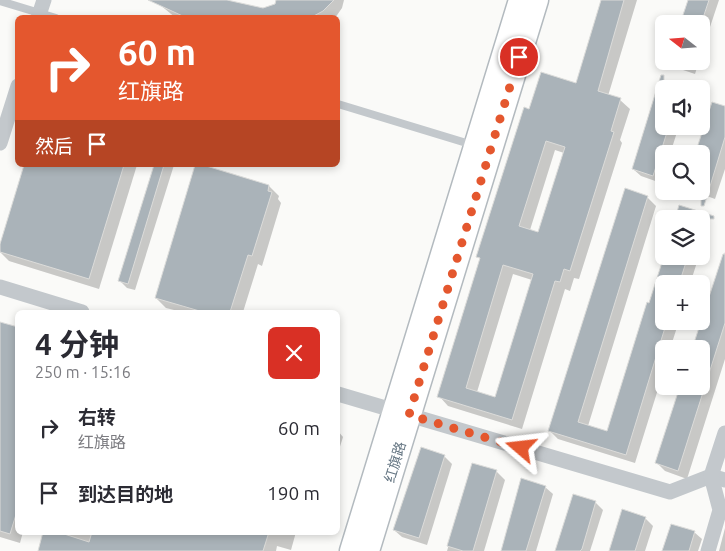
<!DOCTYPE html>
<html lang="zh">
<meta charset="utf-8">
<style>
body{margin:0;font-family:Ubuntu,"Noto Sans SC",sans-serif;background:#f2f2f3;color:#2b2b33;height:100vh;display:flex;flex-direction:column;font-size:19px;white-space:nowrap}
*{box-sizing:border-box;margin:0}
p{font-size:16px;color:#7c7c81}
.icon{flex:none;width:28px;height:28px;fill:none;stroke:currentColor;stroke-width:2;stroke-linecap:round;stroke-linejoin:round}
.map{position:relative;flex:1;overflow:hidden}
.drawer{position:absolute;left:15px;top:310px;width:325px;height:225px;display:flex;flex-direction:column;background:#fff;border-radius:8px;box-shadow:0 2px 8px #0003}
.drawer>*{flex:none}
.guide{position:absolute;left:15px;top:15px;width:325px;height:152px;border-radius:8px;box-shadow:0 2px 8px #0003;background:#e4572e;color:#fff;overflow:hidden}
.needle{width:32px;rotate:287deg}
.buttons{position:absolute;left:655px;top:15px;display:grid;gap:10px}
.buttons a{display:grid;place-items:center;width:55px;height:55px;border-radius:8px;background:#fff;box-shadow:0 2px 8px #0003;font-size:25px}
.pin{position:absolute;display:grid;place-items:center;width:42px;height:42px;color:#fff;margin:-21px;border:2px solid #fff;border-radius:50%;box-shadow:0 1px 5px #0007}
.me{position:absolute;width:55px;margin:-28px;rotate:287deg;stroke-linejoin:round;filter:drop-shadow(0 0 4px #0008)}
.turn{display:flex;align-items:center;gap:18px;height:105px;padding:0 20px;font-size:22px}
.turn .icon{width:65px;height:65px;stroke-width:2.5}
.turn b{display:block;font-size:35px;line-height:42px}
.then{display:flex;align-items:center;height:48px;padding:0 20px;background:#0003;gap:10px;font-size:19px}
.round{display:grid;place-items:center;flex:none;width:52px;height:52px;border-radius:8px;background:#f2f2f3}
.head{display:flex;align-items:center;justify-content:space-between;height:85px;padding:0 20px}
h1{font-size:30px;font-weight:700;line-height:38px}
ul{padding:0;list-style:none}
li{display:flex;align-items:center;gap:15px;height:65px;padding:0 20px}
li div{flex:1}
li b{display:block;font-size:19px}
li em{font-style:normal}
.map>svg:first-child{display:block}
</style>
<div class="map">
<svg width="725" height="551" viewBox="0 0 725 551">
<rect width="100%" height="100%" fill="#fafaf8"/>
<g fill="#0003" fill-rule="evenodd">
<path d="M 154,0 L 221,0 L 263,9 L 276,5 L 276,0 L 344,0 L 342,8 L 335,18 L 176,18 Z"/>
<path d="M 602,0 L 637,0 L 608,96 L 620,100 L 630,109 L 620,140 L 622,143 L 579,279 L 574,278 L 570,291 L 565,289 L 522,429 L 448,406 L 439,396 L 481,259 L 478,256 L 530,110 L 576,84 ZM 555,150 L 564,153 L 539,233 L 530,230 ZM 513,274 L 532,280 L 496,398 L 477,392 Z"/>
<path d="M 689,0 L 719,0 L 701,54 L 701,24 L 681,24 Z"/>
<path d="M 670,61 L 699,61 L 695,74 L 677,68 Z"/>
<path d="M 659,87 L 665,89 L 664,126 L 679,126 L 670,154 L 664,154 L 664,174 L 661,183 L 641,176 L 633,169 Z"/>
<path d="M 725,108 L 725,169 L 715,199 L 693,191 L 701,191 Z"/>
<path d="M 26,165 L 137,165 L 99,289 L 9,261 L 0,252 Z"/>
<path d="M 155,165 L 174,165 L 135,290 L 127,288 L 119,280 Z"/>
<path d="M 197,165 L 269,186 L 279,196 L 278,199 L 281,203 L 262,266 L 258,264 L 243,312 L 182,312 L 166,308 L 156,298 Z"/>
<path d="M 647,197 L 656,206 L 588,426 L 608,432 L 664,256 L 699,256 L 690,284 L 664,284 L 664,321 L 679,321 L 670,349 L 664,349 L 664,370 L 635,463 L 558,439 L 549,430 Z"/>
<path d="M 701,213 L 709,222 L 701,249 Z"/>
<path d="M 725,252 L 725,359 L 687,479 L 665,471 L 657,463 L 701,386 L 701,349 L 694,349 Z"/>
<path d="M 0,323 L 18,329 L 18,532 L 23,532 L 20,543 L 0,537 Z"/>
<path d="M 338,431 L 343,437 L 338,453 Z"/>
<path d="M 444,456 L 452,464 L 427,545 L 402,537 L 394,530 Z"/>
<path d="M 473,464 L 496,471 L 505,480 L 484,551 L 447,551 Z"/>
<path d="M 522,480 L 545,487 L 553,494 L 536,551 L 501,551 Z"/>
<path d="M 595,502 L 603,510 L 590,551 L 556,551 Z"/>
<path d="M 645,518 L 653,526 L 645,551 L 610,551 Z"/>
<path d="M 725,528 L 725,551 L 719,551 Z"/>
<path d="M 55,532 L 296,532 L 291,550 L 277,546 L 276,551 L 39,551 Z"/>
<path d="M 694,532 L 702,539 L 698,551 L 664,551 Z"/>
</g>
<g fill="#aab3b9" stroke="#dcdcda" fill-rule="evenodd">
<path d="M 148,0 L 227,0 L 263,8 L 275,4 L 276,0 L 334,0 L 323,11 L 310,18 L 187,18 Z"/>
<path d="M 601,0 L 624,0 L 598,91 L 621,98 L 611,131 L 614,132 L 570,271 L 564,269 L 560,282 L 555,281 L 512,420 L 437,397 L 480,258 L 476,257 L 524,107 L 529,109 L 541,72 L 576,83 ZM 546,141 L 565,147 L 538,232 L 519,226 ZM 503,265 L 533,274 L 495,397 L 466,388 Z"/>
<path d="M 688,0 L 709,0 L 701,24 L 680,24 Z"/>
<path d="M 661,75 L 664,75 L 664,126 L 669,126 L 653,176 L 632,169 Z"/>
<path d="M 712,102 L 725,106 L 725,137 L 704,206 L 701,206 L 701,154 L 695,154 Z"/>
<path d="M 24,165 L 124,165 L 89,279 L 0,252 L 0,244 Z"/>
<path d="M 154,165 L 164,165 L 128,284 L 118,281 Z"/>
<path d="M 195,165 L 203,165 L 269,185 L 268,191 L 272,192 L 252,256 L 248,255 L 230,312 L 203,312 L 155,298 Z"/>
<path d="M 625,188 L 648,196 L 578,422 L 607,431 L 647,302 L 649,303 L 664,256 L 688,256 L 679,284 L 664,284 L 664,321 L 667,321 L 626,455 L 548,431 Z"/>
<path d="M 679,205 L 714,216 L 714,219 L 675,219 Z"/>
<path d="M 723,254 L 725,254 L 725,323 L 678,471 L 655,463 L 680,386 L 701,386 L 701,349 L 692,349 Z"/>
<path d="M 0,322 L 18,327 L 18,508 L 10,534 L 0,531 Z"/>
<path d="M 421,447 L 445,455 L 419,538 L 393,530 Z"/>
<path d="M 472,463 L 497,470 L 473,551 L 463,551 L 447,546 Z"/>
<path d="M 521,478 L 546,486 L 526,551 L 501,551 Z"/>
<path d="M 573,494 L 596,501 L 582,549 L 580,551 L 555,551 Z"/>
<path d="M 622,509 L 646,517 L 635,551 L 609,551 Z"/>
<path d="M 671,524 L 695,531 L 689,551 L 662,551 Z"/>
<path d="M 43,532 L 58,532 L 89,542 L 92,532 L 269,532 L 263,551 L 38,551 Z"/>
</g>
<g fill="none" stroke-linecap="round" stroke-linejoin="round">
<defs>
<g id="secondary">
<path d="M 351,551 L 520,0"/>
<path d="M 368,551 L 537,0"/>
</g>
</defs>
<use href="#secondary" stroke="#b3babf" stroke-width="25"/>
<g stroke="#c3c8cc" stroke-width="8">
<path d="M 0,1 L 56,18"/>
<path d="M 338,104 L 473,145"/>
</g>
<g stroke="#c3c8cc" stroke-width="15">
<path d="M 38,18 L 44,0"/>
<path d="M 0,143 L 18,86"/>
<path d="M 0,287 L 82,312"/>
<path d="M 338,394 L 670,492 L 711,476 L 725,480"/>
<path d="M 708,551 L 720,510 L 711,476 L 725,433"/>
</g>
<use href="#secondary" stroke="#fff" stroke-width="22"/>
</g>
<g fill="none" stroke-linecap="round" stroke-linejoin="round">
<path stroke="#e4572e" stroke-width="9" stroke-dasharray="0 16.2" d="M 519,57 L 409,415 L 521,448"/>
</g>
<g text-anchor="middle" stroke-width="5" stroke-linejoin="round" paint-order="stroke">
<g font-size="14" fill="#657683" stroke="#fff">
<text transform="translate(395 462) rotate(-73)" y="5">红旗路</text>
</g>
</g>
</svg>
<div class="buttons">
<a><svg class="needle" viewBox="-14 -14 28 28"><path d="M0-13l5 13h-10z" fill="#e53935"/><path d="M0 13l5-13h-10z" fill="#7c7c81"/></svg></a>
<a><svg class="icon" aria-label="sound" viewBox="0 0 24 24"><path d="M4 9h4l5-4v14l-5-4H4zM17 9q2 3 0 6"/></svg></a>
<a><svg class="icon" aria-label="search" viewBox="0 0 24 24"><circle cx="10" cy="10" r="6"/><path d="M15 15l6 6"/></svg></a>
<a><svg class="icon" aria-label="layers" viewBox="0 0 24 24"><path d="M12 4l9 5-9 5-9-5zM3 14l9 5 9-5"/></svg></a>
<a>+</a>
<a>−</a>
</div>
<div class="pin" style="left:519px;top:57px;background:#d93025"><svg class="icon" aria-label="arrive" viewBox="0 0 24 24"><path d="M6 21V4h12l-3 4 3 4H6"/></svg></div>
<svg class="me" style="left:521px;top:448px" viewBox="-20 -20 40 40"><path d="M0-17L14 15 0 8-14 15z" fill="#e4572e" stroke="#fff" stroke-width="4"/></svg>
<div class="guide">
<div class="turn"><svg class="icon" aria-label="right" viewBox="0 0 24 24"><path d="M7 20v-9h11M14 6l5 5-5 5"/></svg><div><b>60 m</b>红旗路</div></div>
<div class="then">然后<svg class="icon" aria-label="arrive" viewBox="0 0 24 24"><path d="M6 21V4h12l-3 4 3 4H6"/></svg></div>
</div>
<section class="drawer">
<div class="head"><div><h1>4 分钟</h1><p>250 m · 15:16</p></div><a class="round" style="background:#d93025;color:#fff"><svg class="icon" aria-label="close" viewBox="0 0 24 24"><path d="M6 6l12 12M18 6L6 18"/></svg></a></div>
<ul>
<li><svg class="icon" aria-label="right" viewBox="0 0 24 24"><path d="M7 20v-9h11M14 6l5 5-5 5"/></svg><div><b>右转</b><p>红旗路</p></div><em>60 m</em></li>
<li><svg class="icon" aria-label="arrive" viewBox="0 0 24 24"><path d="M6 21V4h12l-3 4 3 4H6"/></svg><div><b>到达目的地</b></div><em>190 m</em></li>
</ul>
</section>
</div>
